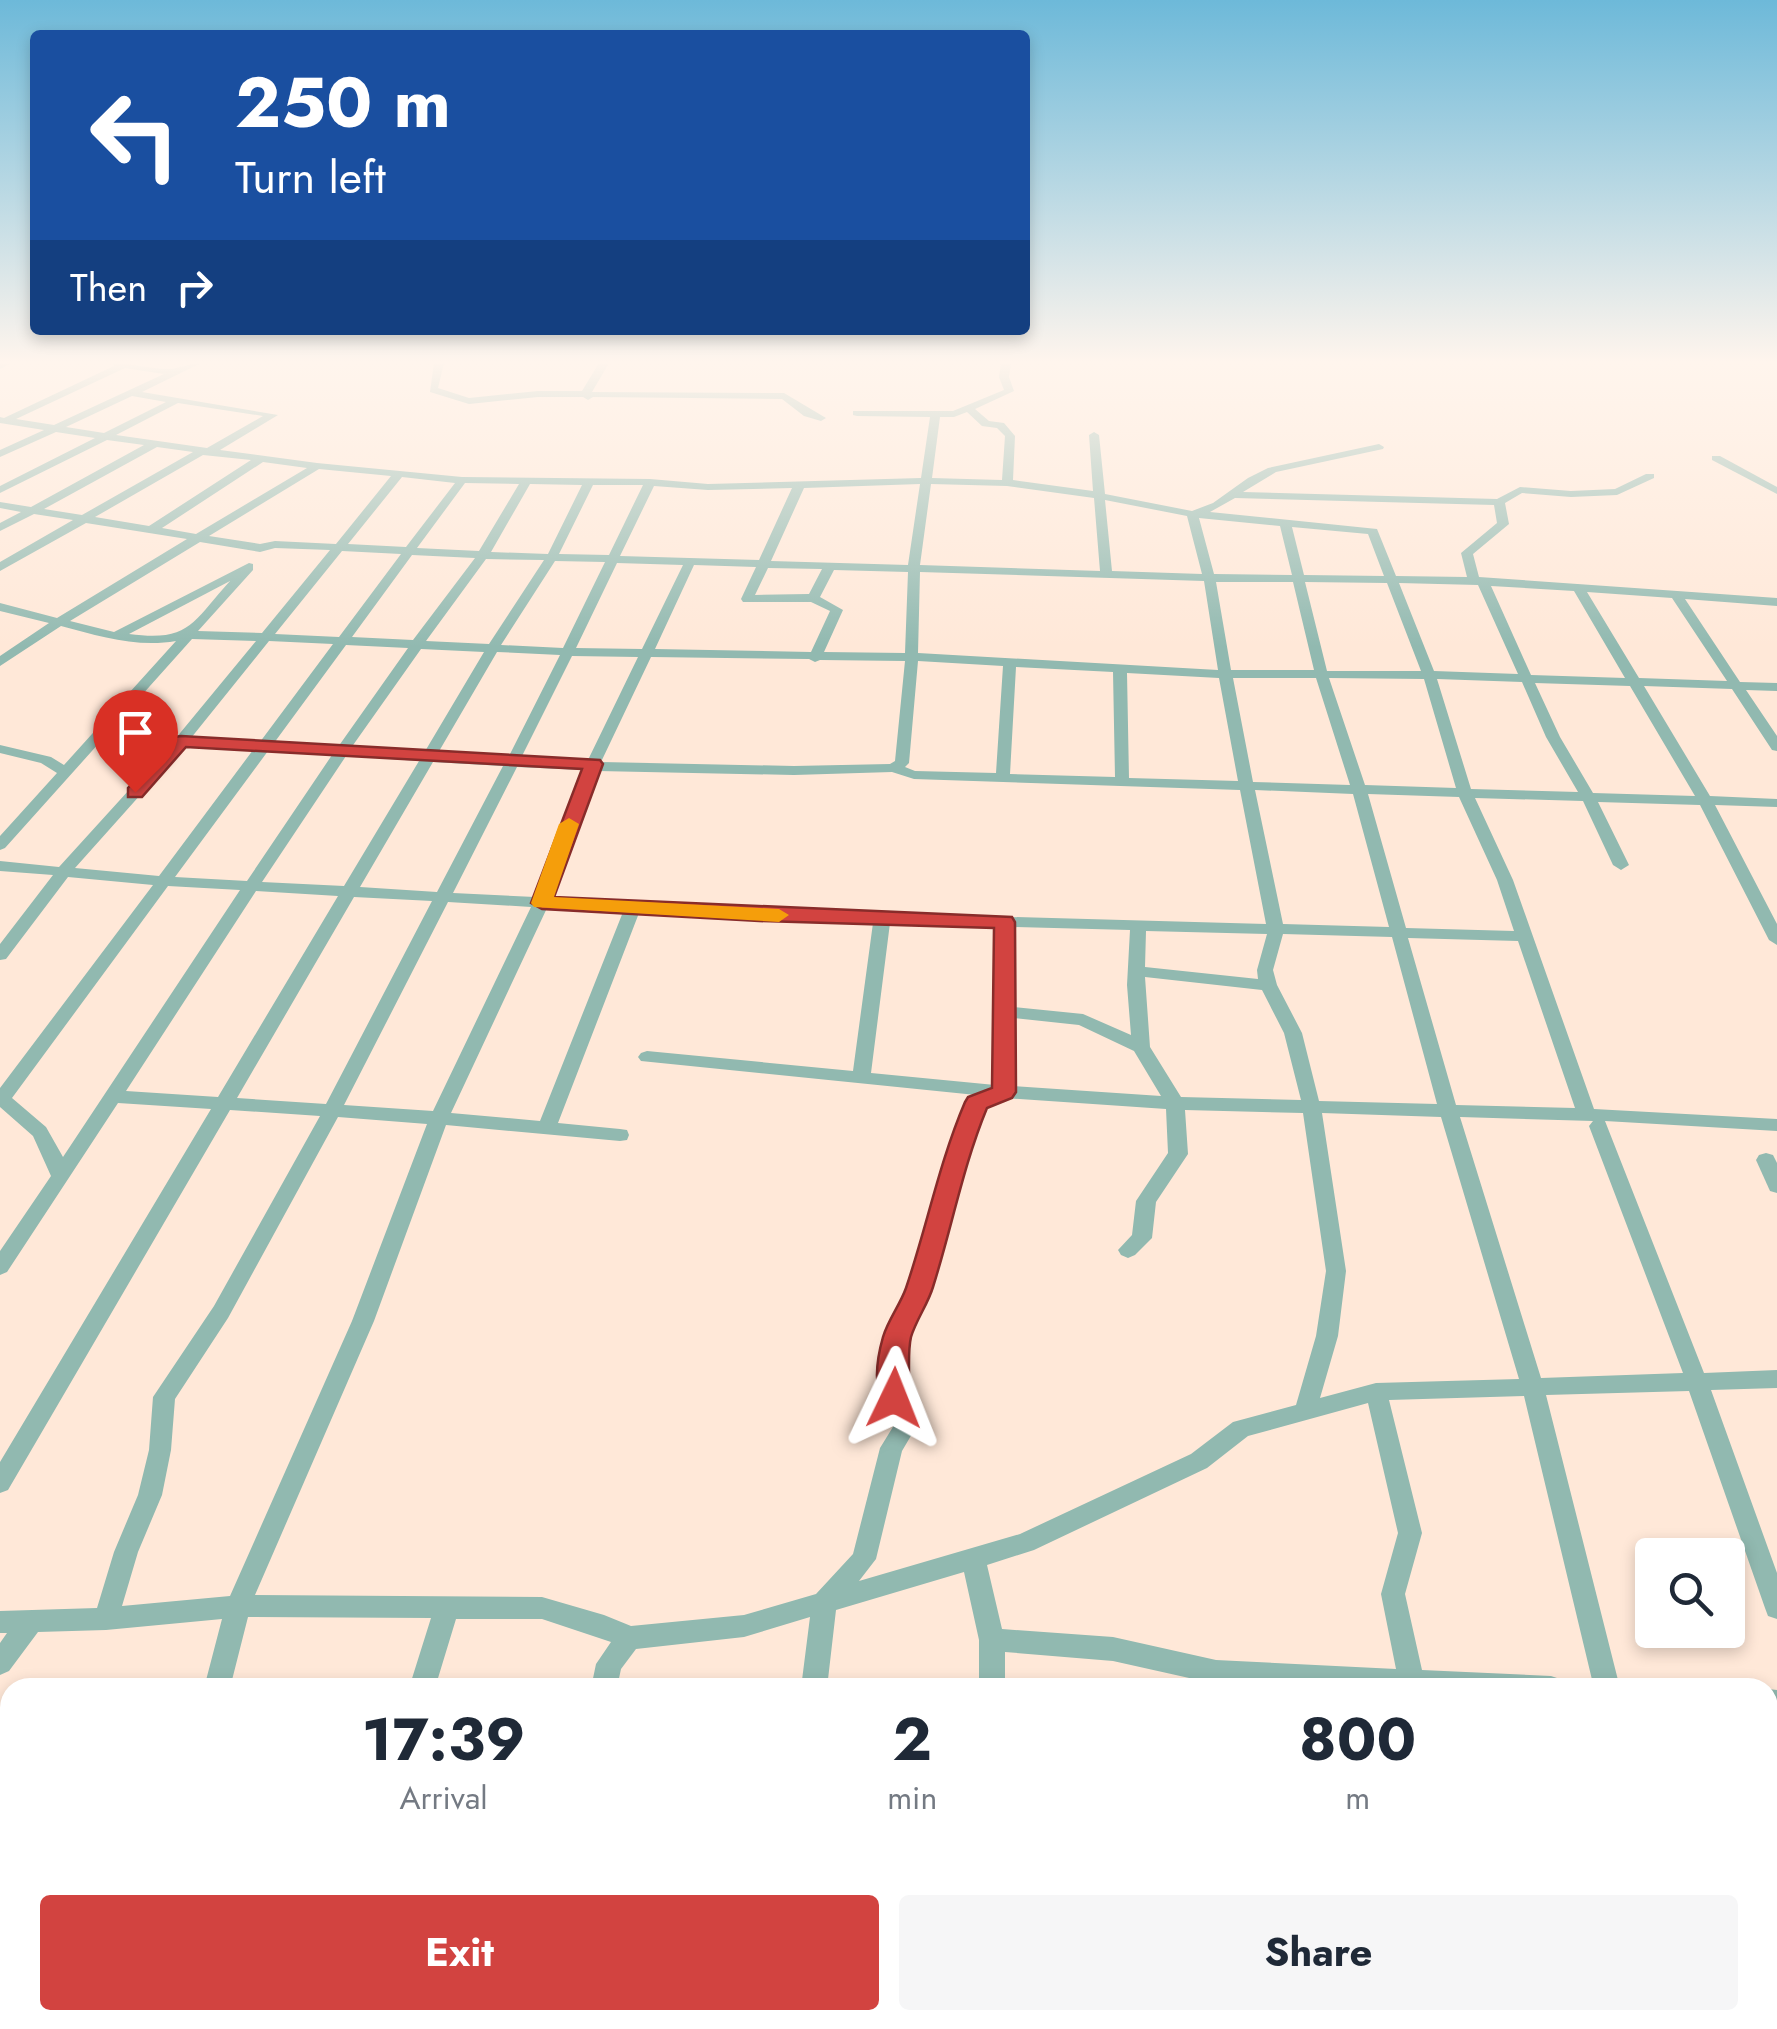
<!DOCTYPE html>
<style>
body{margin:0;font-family:Jost,sans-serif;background:#f6f6f7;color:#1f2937;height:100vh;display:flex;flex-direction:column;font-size:38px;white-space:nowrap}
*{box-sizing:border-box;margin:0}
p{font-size:32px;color:#747a83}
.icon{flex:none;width:55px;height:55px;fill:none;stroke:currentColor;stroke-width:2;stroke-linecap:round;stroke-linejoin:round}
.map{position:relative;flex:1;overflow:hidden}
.drawer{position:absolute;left:0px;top:1678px;width:1778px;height:352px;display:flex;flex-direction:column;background:#fff;border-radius:30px 30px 0 0;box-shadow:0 5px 15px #0003}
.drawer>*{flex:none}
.banner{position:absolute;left:30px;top:30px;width:1000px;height:305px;border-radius:10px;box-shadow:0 5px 15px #0003;background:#1a4fa0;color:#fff;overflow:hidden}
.fabs{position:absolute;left:1635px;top:1538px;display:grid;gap:20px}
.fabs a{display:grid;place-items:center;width:110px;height:110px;border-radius:10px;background:#fff;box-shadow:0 5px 15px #0003;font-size:50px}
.pin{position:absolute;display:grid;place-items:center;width:85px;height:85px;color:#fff;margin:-102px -42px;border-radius:50% 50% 50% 0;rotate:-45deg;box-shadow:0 0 10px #0007}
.pin .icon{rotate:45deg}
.me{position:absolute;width:110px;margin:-55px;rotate:2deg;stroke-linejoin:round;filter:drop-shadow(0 0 8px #0008)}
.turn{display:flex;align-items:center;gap:35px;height:210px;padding:0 40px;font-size:45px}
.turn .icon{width:130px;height:130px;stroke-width:2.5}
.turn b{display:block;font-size:70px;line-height:85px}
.then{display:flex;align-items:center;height:95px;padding:0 40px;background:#0003;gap:20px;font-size:38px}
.eta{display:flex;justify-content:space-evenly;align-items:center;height:170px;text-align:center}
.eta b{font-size:60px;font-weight:700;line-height:70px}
.cta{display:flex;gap:20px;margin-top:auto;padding:20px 40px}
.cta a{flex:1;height:115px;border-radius:10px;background:#d24340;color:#fff;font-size:40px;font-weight:700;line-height:115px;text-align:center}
.cta a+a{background:#f6f6f7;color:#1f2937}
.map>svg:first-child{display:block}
</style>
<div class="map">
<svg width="1777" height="2029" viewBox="0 0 1777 2029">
<rect width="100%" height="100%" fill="#ffe8d8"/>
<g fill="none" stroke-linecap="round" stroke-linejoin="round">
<g fill="#91b9b0" fill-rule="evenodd">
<path d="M 0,363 L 12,363 L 0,369 Z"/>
<path d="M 112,363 C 132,363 148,369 169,369 C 179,369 189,363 201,363 L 142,392 L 278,415 L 220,450 L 317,463 L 462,477 L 650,479 L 708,484 L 921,478 L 930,417 L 857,416 L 853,415 L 853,411 L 953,411 L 1004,390 L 999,377 L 1001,363 L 1011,363 L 1009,377 L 1014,391 L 975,409 L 989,421 L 1004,423 L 1015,436 L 1013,480 L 1093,491 L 1089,435 L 1094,432 L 1099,435 L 1105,494 L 1192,511 L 1213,503 L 1248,478 L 1268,468 L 1379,444 L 1384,447 L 1383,449 L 1276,472 L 1243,492 L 1497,499 L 1520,487 L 1571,491 L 1615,489 L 1646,474 L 1654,474 L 1654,478 L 1617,495 L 1571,497 L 1522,493 L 1505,503 L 1509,524 L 1473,554 L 1479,577 L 1777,598 L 1777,606 L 1685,599 L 1740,682 L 1777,683 L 1777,691 L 1746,690 L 1777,736 L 1777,751 L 1772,750 L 1732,689 L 1644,686 L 1710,796 L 1777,799 L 1777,807 L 1715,805 L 1777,924 L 1777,945 L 1769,940 L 1700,805 L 1598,802 L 1629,865 L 1621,870 L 1613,865 L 1583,801 L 1475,798 L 1513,880 L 1594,1109 L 1777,1119 L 1777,1131 L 1605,1121 L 1704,1373 L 1777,1370 L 1777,1388 L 1711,1390 L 1777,1573 L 1777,1619 L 1768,1616 L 1765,1608 L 1689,1391 L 1546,1395 L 1620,1688 L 1594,1688 L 1524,1396 L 1389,1400 L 1422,1533 L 1405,1594 L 1422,1670 L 1551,1676 L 1560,1679 L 1564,1688 L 1292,1688 L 1216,1684 L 1113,1661 L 1005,1652 L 1005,1688 L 979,1688 L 979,1640 L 964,1572 L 836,1610 L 827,1688 L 801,1688 L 810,1617 L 744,1637 L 636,1649 L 621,1669 L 617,1688 L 591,1688 L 596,1664 L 611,1642 L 542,1619 L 456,1619 L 435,1688 L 409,1688 L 431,1618 L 248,1617 L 230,1688 L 204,1688 L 222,1619 L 106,1630 L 38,1632 L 9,1671 L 0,1675 L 0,1643 L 7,1633 L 0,1633 L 0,1611 L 97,1608 L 114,1552 L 138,1495 L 149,1450 L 153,1397 L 214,1306 L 320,1116 L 230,1110 L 8,1490 L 0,1493 L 0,1462 L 211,1109 L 118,1103 L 7,1272 L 0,1275 L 0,1251 L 51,1176 L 33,1136 L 0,1107 L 0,1088 L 153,885 L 68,877 L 6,959 L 0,960 L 0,944 L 53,875 L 0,871 L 0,861 L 59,867 L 169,746 L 100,742 L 5,848 L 0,850 L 0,836 L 57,773 L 41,763 L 0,753 L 0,745 L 51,757 L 64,765 L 176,641 C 137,648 99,636 61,626 L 0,666 L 0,656 L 49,623 L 0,611 L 0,603 L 57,618 L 187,539 L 86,523 L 0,571 L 0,562 L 73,520 L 34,514 L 0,531 L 0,523 L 21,512 L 0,508 L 0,502 L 31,507 L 144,445 L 107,440 L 0,493 L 0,486 L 95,438 L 56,432 L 0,457 L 0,450 L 44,430 L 0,423 L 0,417 L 4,418 L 114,366 ZM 125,368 L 164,374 L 54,425 L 16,419 ZM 132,396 L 166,402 L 104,433 L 66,427 ZM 178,403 L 263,416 L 207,448 L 116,435 ZM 967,412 L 982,426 L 997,428 L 1005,436 L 1002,480 L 932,478 L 940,417 L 954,417 ZM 157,447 L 193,452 L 82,515 L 44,509 ZM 203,455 L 251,460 L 149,526 L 95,517 ZM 263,462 L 307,468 L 196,534 L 162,528 ZM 319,469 L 391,476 L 336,544 L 275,541 L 260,544 L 209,536 ZM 402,477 L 455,483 L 406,547 L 348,544 ZM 465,483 L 519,484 L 479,551 L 417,548 ZM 530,484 L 582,485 L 548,554 L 491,552 ZM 920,484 L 908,565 L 771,561 L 804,488 ZM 931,484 L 1007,486 L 1094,498 L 1100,571 L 920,565 ZM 593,485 L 643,485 L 609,555 L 559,554 ZM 654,486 L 708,490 L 792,488 L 759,560 L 620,556 ZM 1235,498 L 1494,505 L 1497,523 L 1461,553 L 1467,577 L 1396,576 L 1377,529 L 1210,512 ZM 1105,500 L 1187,516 L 1202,574 L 1112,571 ZM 1199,518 L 1280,526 L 1292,575 L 1214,574 ZM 1292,527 L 1368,534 L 1384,576 L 1304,575 ZM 200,542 L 260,552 L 275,548 L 330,550 L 262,633 L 198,631 L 253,570 L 253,564 L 249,563 L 114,632 L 70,621 ZM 342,551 L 401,554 L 339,637 L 275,634 ZM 412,555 L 475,558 L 413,640 L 352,637 ZM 486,559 L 544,560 L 489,644 L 426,641 ZM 555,561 L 605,562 L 563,648 L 501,645 ZM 617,563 L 683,565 L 642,649 L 576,648 ZM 694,565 L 756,567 L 741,599 L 743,602 L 811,602 L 830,611 L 811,652 L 655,649 ZM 768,568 L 822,569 L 809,594 L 755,595 ZM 834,570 L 908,572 L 905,653 L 824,652 L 843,610 L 820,597 ZM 920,572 L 1204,581 L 1218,670 L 918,653 ZM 230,581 C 192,623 190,642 129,634 ZM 1216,582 L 1293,582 L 1314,670 L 1231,670 ZM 1305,582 L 1387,583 L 1421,671 L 1327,671 ZM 1399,583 L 1478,585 L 1518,674 L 1434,671 ZM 1491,586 L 1574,591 L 1625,678 L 1531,675 ZM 1587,592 L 1672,598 L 1727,681 L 1639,678 ZM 192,639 L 256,641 L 176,738 L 107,734 ZM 269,641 L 333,644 L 260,742 L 191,738 ZM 346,645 L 408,648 L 338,747 L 274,743 ZM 421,649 L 484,652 L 424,753 L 351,748 ZM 497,652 L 560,655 L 508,758 L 438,753 ZM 572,656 L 638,657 L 587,762 L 521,758 ZM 651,657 L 809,659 L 815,662 L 820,660 L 905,661 L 895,761 L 890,764 L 794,766 L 601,762 ZM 918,661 L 1003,666 L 996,773 L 915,771 L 905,767 L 909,763 ZM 1016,667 L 1113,672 L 1115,777 L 1010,774 ZM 1127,673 L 1219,678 L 1238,781 L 1129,778 ZM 1233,678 L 1316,678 L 1350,785 L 1253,782 ZM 1329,678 L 1424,679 L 1456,788 L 1365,785 ZM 1437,679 L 1522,682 L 1546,737 L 1578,792 L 1471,789 ZM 1535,683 L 1630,686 L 1695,796 L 1593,793 L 1560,737 ZM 184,746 L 253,750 L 159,876 L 75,868 ZM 268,751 L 332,755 L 247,881 L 175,877 ZM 346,756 L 419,761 L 344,886 L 262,882 ZM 433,762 L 503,766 L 437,892 L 360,887 ZM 517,767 L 583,770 L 535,897 L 453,893 ZM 598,771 L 794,775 L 892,772 L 914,779 L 1240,790 L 1266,924 L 759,910 L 551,898 ZM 1255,790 L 1353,794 L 1389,927 L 1283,924 ZM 1368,794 L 1459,797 L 1497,880 L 1514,931 L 1406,928 ZM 168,886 L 240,890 L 63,1157 L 46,1127 L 12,1098 ZM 256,891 L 338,896 L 218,1097 L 126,1091 ZM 354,897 L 432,901 L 326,1104 L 237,1098 ZM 448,902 L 531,907 L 433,1111 L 344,1105 ZM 547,908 L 623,912 L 540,1121 L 451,1113 ZM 639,913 L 873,923 L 853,1071 L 647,1051 L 641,1053 L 638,1057 L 641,1061 L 976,1095 L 970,1098 L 950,1147 L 910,1286 L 884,1347 L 882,1386 L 896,1422 L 880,1448 L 853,1554 L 816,1594 L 744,1615 L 631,1626 L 604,1615 L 542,1597 L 255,1595 L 374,1321 L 446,1125 L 620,1141 L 627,1140 L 629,1135 L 627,1130 L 620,1129 L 558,1123 ZM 890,923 L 997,926 L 995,1085 L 871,1073 ZM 1013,927 L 1130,930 L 1127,985 L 1131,1035 L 1083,1014 L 1013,1007 ZM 1146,931 L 1267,934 L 1257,970 L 1258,979 L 1145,967 ZM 1283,934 L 1392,937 L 1437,1104 L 1319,1101 L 1302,1033 L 1277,985 L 1273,970 ZM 1408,938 L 1518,941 L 1575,1108 L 1456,1105 ZM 1145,977 L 1262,990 L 1284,1033 L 1301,1100 L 1181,1097 L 1150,1047 ZM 1013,1018 L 1079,1025 L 1134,1051 L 1161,1096 L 1013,1086 ZM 1005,1098 L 1166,1109 L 1168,1153 L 1136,1201 L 1132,1235 L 1118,1250 L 1121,1255 L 1128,1258 L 1135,1255 L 1152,1238 L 1156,1202 L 1188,1154 L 1185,1110 L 1303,1113 L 1326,1271 L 1316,1336 L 1296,1405 L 1233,1422 L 1191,1454 L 1020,1534 L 859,1581 L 876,1559 L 902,1451 L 919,1422 L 904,1386 L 906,1347 L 930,1286 L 977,1124 L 985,1106 ZM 1322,1113 L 1441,1117 L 1519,1379 L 1376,1383 L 1320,1398 L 1338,1336 L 1346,1271 ZM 338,1117 L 427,1124 L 352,1321 L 230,1596 L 122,1606 L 138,1552 L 162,1495 L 171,1450 L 175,1399 L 228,1318 ZM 1460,1117 L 1593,1121 L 1589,1126 L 1683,1373 L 1541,1378 ZM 1368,1403 L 1398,1533 L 1381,1594 L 1396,1669 L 1216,1660 L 1113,1637 L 1002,1629 L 987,1565 L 1034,1550 L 1207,1468 L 1248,1436 Z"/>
<path d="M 434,363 L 444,363 L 438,388 L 469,398 L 538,391 L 582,391 L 599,363 L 609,363 L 592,392 L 784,393 L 826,418 L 821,421 L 804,416 L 782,399 L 593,397 L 588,400 L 583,397 L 538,397 L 469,404 L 430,392 Z"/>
<path d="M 1712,456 L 1720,456 L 1777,487 L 1777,494 L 1712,460 Z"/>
<path d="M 1766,1153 L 1773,1155 L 1777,1163 L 1777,1193 L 1770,1191 L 1756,1160 L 1759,1155 Z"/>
<path d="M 1768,1689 L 1777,1690 L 1777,1714 L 1768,1713 Z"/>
<path d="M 70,2020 L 101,2020 L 97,2029 L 66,2029 Z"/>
<path d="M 308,2020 L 338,2020 L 335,2029 L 305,2029 Z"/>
<path d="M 532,2020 L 562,2020 L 560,2029 L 530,2029 Z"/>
<path d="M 755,2020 L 785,2020 L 783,2029 L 753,2029 Z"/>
<rect x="974" y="2020" width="30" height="9"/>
<path d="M 1236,2020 L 1266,2020 L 1267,2029 L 1237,2029 Z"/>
<path d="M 1474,2020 L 1504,2020 L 1506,2029 L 1476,2029 Z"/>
<path d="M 1701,2020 L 1731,2020 L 1734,2029 L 1704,2029 Z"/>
</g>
</g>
<linearGradient id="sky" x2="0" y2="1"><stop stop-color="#6db9d9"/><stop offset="0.56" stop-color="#fff5ed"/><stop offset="1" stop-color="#fff5ed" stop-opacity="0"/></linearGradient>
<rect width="1777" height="647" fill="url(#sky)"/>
<path fill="#d24340" stroke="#882c2a" stroke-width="2.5" d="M 181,736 L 600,760 L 603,764 L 554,897 L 1012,917 L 1015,922 L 1016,1092 L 1012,1098 L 987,1108 C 963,1166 952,1227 933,1287 C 928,1304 916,1320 911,1337 C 906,1358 913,1390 904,1406 L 894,1409 L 884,1406 C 873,1386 877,1358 883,1337 C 888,1320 900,1305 906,1288 C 927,1226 939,1163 965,1102 L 968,1097 L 992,1088 L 994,928 L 759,921 L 542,909 L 531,903 L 582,769 L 186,747 L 142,797 L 128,797 L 128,788 L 175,737 Z"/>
<path fill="#f59e0b" d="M 569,818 L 579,824 L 554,897 L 779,909 L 789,915 L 779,922 L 534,907 L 531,903 L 559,824 Z"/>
</svg>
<div class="fabs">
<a><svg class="icon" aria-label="search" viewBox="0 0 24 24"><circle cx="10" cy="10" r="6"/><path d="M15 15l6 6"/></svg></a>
</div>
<div class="pin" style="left:135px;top:792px;background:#d93025"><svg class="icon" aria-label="arrive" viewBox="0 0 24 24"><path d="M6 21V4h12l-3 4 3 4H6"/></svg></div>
<svg class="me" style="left:894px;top:1398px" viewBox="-20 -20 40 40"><path d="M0-17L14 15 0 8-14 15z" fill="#d24340" stroke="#fff" stroke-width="4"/></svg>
<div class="banner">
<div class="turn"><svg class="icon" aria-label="left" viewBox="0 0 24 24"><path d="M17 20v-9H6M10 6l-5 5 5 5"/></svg><div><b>250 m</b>Turn left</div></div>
<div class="then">Then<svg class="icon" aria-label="right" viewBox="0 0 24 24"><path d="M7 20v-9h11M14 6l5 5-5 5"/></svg></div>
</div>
<section class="drawer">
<div class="eta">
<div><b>17:39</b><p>Arrival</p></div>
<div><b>2</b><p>min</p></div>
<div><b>800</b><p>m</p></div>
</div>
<div class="cta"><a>Exit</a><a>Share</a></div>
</section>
</div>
